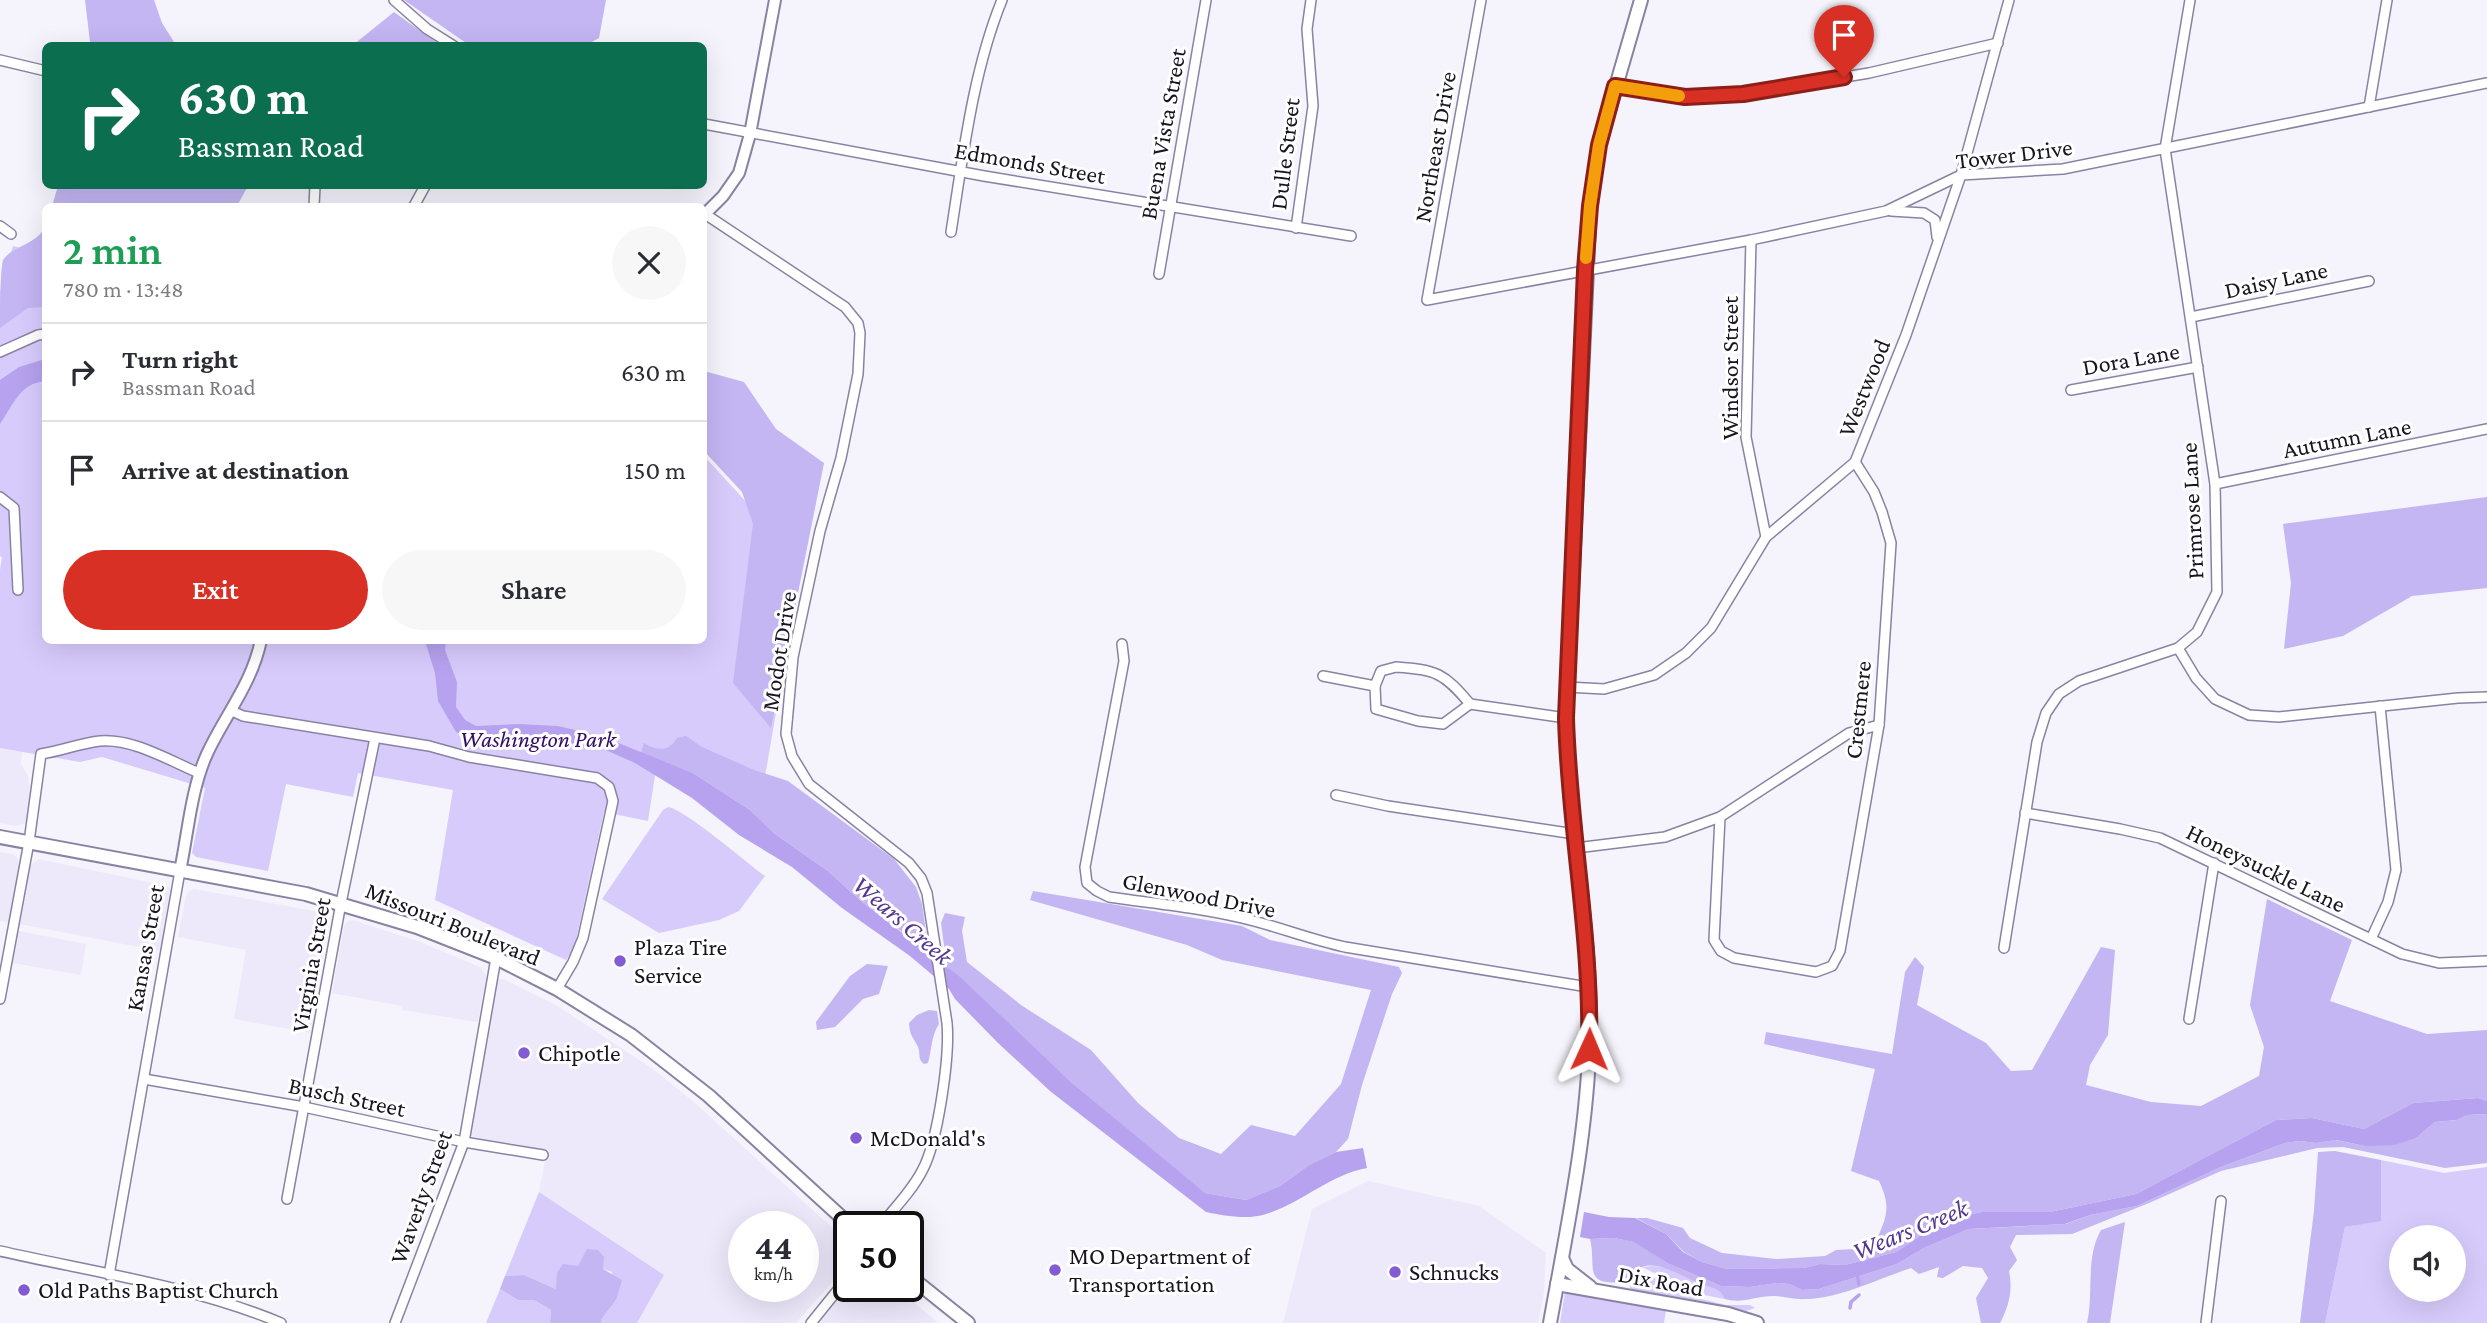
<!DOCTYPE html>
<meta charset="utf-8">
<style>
body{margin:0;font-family:"Crimson Pro",serif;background:#f7f7f7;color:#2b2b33;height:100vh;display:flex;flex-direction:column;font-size:26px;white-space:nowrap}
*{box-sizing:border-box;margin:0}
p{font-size:23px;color:#7c7c81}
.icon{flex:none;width:38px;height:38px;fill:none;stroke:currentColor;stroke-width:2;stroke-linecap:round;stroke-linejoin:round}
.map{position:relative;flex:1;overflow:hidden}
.drawer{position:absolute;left:42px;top:203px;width:665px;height:441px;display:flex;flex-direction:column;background:#fff;border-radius:10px;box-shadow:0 7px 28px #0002}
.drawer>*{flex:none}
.top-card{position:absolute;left:42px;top:42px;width:665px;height:147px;border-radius:10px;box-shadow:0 7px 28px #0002;background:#0b6e4f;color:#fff;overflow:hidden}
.buttons{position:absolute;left:2389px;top:1225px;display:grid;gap:14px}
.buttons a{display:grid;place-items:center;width:77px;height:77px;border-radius:50%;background:#fff;box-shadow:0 7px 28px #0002;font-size:35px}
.speed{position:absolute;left:728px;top:1211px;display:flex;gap:14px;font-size:35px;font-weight:700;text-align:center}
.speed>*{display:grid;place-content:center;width:91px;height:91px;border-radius:50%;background:#fff;box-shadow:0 7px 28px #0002;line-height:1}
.speed small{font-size:18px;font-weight:400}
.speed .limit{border:4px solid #111;border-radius:10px;background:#fff;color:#111}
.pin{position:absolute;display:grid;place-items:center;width:60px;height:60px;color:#fff;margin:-72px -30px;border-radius:50% 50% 50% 0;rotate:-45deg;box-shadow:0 0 7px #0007}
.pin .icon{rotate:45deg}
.me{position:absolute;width:77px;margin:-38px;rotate:1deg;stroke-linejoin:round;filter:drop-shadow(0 0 5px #0008)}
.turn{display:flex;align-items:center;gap:24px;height:147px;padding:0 21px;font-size:32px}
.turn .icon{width:91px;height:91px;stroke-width:2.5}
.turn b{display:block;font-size:49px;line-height:60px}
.round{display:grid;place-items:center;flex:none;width:74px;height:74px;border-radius:37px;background:#f7f7f7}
.head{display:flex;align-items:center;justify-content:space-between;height:119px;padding:0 21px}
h1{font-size:42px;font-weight:600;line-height:52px;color:#1e9e55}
.primary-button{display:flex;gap:14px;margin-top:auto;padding:14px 21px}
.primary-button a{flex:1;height:80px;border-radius:42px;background:#d93025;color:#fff;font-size:28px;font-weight:600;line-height:80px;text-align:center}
.primary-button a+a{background:#f7f7f7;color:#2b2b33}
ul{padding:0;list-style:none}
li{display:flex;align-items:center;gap:21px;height:98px;padding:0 21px;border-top:2px solid #e1e1e2}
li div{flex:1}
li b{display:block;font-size:26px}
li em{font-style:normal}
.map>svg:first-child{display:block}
</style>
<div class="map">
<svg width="2487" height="1323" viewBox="0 0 2487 1323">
<rect width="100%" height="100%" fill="#f5f3fb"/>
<g fill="#ede9fb" fill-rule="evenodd">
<path d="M 0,748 L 22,752 L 21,764 L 28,776 L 30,790 L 27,815 L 25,823 L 17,826 L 0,823 Z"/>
<path d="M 0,852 L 12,854 L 18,859 L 19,866 L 9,923 L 0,921 Z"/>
<path d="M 38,859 L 168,886 L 170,889 L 160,951 L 20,924 L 29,870 L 31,865 Z"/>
<path d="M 194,889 L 320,912 L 329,918 L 311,1033 L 234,1019 L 246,950 L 178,937 L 186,896 L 188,892 Z"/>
<path d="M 353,920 L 420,942 L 480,967 L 486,976 L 478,1022 L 402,1010 L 402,1006 L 332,993 L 344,926 L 348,921 Z"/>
<path d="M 19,931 L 86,944 L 81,975 L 13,963 Z"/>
<path d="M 500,979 L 505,980 L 556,1005 L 653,1069 L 695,1103 L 849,1243 L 849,1263 L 796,1323 L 637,1323 L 664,1275 L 539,1192 L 547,1151 L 470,1136 L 497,982 ZM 744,1227 L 803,1227 L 803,1286 L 744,1286 Z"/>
<path d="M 1368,1181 L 1479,1206 L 1546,1253 L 1544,1292 L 1538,1323 L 1283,1323 L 1312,1209 Z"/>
<path d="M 850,1286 L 895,1286 L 938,1323 L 818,1323 Z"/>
</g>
<g fill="#d7cbfc" fill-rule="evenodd">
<path d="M 13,246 L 44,254 L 45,251 L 46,640 L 704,640 L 704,456 L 750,506 L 809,521 L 762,794 L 658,756 L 648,821 L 604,812 L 574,949 L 566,960 L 435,900 L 453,790 L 358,773 L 353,797 L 286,784 L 268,871 L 196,857 L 192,853 L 205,788 L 102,757 L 80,762 L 0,748 L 0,570 L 2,557 L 0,556 L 0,292 Z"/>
<path d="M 668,807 C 686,810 747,863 765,876 L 739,911 L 719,920 L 659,933 L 602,899 L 663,810 Z"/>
<path d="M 2381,1160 L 2444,1173 L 2487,1167 L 2487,1323 L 2325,1323 L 2345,1227 L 2381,1220 ZM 2401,1237 L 2454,1237 L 2454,1290 L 2401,1290 Z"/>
<path d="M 539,1192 L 664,1275 L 637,1323 L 602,1323 L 601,1320 L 616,1300 L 612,1272 L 603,1269 L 578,1267 L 556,1289 L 524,1275 L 505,1276 Z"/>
<path d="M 1652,1266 L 1665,1267 L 1697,1283 L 1717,1288 L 1721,1290 L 1725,1299 L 1734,1301 L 1699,1294 L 1642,1267 Z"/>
<path d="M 1646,1274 L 1697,1298 L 1726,1305 L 1750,1305 L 1755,1308 L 1746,1311 L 1631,1290 L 1630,1287 L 1633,1279 Z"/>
<path d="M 500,1289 L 518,1300 L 534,1300 L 551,1310 L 550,1323 L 486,1323 Z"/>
<path d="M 1565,1292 L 1666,1310 L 1664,1323 L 1560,1323 Z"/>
</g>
<g fill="#c4b5f3">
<path d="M 85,0 L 154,0 L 162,23 L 176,45 L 85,45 L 90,42 Z"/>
<path d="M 404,0 L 606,0 L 599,38 L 586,45 L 469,45 Z"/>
<path d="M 394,12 L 437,43 L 436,45 L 353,45 Z"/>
<path d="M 58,186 L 248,186 L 237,206 L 52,206 Z"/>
<path d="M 45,225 L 45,307 L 28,308 L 0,328 C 0,312 0,273 3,260 C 13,245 40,244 45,225 Z"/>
<path d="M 704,371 L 744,382 L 776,429 L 824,463 L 771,728 L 733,683 L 753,524 L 742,492 L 704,451 Z"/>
<path d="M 2487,497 L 2487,588 L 2412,596 L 2343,636 L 2284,649 L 2291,583 L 2283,524 Z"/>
<path d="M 686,736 L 702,747 L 754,770 L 788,781 L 894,859 L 916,887 L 922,904 L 929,952 L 862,902 L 828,871 L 775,834 L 750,810 L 693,773 L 641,753 L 644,743 C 657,751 669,752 677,738 Z"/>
<path d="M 1033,891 L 1242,926 L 1270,940 L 1399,967 L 1402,973 L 1392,994 L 1362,1085 L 1348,1139 L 1336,1152 L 1309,1165 L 1280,1186 L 1246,1200 L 1205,1193 L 1187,1179 L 1071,1082 L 947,967 L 941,923 L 945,913 L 965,917 L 962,931 L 967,962 L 1021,1005 L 1091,1050 L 1138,1103 L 1179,1138 L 1221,1154 L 1251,1125 L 1295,1136 L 1341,1084 L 1371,990 L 1222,960 L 1187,945 L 1030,900 Z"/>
<path d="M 2267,899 L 2352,940 L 2330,1001 L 2427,1034 L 2487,1030 L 2487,1101 L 2478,1098 L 2413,1103 L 2364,1129 L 2312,1118 L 2276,1120 L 2136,1194 L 2050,1212 L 1982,1212 L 1945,1219 L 1896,1252 L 1845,1265 L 1820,1264 L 1804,1268 L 1727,1269 L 1702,1262 L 1684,1252 L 1666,1234 L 1636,1218 L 1647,1218 L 1683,1228 L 1690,1238 L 1722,1253 L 1776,1259 L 1825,1256 L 1836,1250 L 1873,1248 C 1885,1220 1893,1210 1879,1181 L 1851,1171 L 1875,1069 L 1764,1044 L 1766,1032 L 1892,1054 L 1905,972 L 1915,957 L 1924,967 L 1917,1005 L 1986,1043 L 2011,1071 L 2032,1070 L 2101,947 L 2115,950 L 2108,1035 L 2090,1065 L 2086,1085 L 2151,1102 L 2201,1106 L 2259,1076 L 2264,1047 L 2250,1005 Z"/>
<path d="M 867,964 L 888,966 L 879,994 L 863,999 L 835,1027 L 817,1030 L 816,1022 L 850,976 Z"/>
<path d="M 929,1010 L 937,1011 L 939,1024 C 931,1036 932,1049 928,1063 L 924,1064 C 917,1058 921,1055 918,1047 C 913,1036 910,1037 909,1023 L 917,1015 Z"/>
<path d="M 2487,1114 L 2487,1163 L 2445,1168 L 2343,1147 L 2317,1148 L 2221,1171 L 2149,1203 L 2072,1234 L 2016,1235 L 2010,1247 L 2017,1260 L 2009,1271 C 2013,1290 2009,1306 2000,1323 L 1981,1323 L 1976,1298 L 1988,1278 L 1982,1268 L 1963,1266 L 1943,1278 L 1937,1277 L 1939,1267 L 1919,1274 L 1911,1268 C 1877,1279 1842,1298 1806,1299 C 1795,1300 1784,1296 1773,1296 C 1756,1296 1742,1304 1725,1299 C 1719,1286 1710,1288 1698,1283 C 1673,1273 1646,1250 1625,1282 C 1581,1286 1597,1267 1590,1239 L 1614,1238 L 1635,1242 L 1667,1263 L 1721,1286 L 1750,1287 L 1777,1283 L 1789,1284 L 1802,1290 L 1819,1289 L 1897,1264 L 1924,1248 L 1969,1229 L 2066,1224 L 2090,1215 L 2137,1206 L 2221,1167 L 2285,1143 L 2300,1141 L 2316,1143 L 2335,1140 L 2365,1146 L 2416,1138 L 2435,1122 L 2457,1120 L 2467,1115 Z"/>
<path d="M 2335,1151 L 2381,1160 L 2381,1221 L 2345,1227 L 2325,1323 L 2300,1323 L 2314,1211 L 2318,1152 Z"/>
<path d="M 2125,1222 L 2110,1323 L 2087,1323 C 2094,1293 2085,1258 2101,1230 Z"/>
<path d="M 587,1249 L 598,1250 L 604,1257 L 603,1269 L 622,1280 L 616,1300 L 601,1320 L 602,1323 L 550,1323 L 551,1310 L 534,1300 L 518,1300 L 500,1289 L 505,1276 L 524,1275 L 556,1289 L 557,1273 L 563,1264 L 578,1266 Z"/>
</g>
<g fill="#b6a2ef">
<path d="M 45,359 L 45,381 C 19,384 14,404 0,424 L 0,380 L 19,367 Z"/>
<path d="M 425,641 L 446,641 L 445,650 L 457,682 L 456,707 L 465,720 L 476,726 L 518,724 L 558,726 L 601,736 L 693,773 L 750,810 L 775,834 L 828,871 L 862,902 L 960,977 L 1071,1082 L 1205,1193 L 1246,1200 L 1280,1186 L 1309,1165 L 1336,1152 L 1363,1148 L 1367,1168 C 1329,1175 1302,1203 1266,1214 C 1248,1220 1225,1216 1206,1212 L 1050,1091 L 998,1043 L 955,999 L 949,989 L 910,956 L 842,908 L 792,867 L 739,835 L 692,798 L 635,763 L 599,747 L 565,747 L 500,735 L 467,736 L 456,732 L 438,701 L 435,673 Z"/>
<path d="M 2478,1098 L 2487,1101 L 2487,1114 L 2467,1115 L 2457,1120 L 2435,1122 L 2416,1138 L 2394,1145 L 2365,1146 L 2336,1140 L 2316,1143 L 2300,1141 L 2285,1143 L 2221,1167 L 2137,1206 L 2090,1215 L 2065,1224 L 1969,1229 L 1924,1248 L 1897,1264 L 1819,1289 L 1802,1290 L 1789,1284 L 1777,1283 L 1750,1287 L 1721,1286 L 1667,1263 L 1634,1242 L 1614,1238 L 1590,1239 L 1580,1237 L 1584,1212 L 1609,1217 L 1635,1218 L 1666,1234 L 1683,1252 L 1702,1262 L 1727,1269 L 1804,1268 L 1820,1264 L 1845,1265 L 1896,1252 L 1945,1219 L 1982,1212 L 2050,1212 L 2136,1194 L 2276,1120 L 2312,1118 L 2364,1129 L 2413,1103 Z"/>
</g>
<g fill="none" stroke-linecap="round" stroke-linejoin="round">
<g stroke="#b6a2ef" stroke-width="3.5">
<path d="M 1857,1273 L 1859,1284"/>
<path d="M 1850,1308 L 1851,1302 L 1859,1295"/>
</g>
<defs>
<g id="minor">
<path d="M 394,0 L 427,29 L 454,46"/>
<path d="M 1481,0 L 1427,300 L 1751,240 L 1886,211 L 1961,175 L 2063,169 L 2487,83"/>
<path d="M 0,60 L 46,71"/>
<path d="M 1615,86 L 1685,97 L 1743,94 L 1869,73 L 1998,43"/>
<path d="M 2369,107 L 2387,0"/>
<path d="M 704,124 L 984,176 L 1351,236"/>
<path d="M 314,206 L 315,186"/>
<path d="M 414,206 L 425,186"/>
<path d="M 1891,211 L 1924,213 L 1935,220 L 1937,237"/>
<path d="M 705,214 L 845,307 L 858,323 L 860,333 L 858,374 L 841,458 L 820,531 L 793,657 L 786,734 L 792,756 L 809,784 L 909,863 L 921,878 L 927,893 L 947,1023 C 950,1056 938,1142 922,1171 C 911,1192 894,1209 879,1227"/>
<path d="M 0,226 L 11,234"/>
<path d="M 1296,228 L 1313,106 L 1307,29 L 1311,0"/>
<path d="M 951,232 C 963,156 973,71 1002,0"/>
<path d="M 1751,240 L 1746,437 L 1766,537"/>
<path d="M 1159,274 L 1206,0"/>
<path d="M 2191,317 L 2369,281"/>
<path d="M 0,352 L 38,335 L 46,334"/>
<path d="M 2071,390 L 2198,367"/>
<path d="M 2215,484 L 2487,429"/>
<path d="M 0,497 L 14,508 L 18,590"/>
<path d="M 1122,644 L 1124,661 L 1085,867 L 1087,883 L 1097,891 L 1109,897 C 1156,904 1204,908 1250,920 C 1282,928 1312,940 1345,947 L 1588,987"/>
<path d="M 2178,648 L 2196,678 L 2215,699 L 2249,715 L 2279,717 L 2458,698 L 2487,697"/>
<path d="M 1396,667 C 1437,670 1444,673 1470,704 L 1443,724 L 1418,721 L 1376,709 L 1375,686 L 1381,671 Z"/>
<path d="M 1323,676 L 1375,686"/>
<path d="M 1567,687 L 1604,689 L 1654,675 L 1686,653 L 1711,628 L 1766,537 L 1855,462 L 1906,335 L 1961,175 L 2009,0"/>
<path d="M 1470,704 L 1566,718"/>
<path d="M 232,711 L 243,716 L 429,746 L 469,757 L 597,778 L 609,787 L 613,801 L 583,938 L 573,962 L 557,989"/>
<path d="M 1336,795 L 1388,806 L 1575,834"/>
<path d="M 2025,813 L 2120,829 L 2160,838 L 2402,954 L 2439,963 L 2487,961"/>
<path d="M 1720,817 L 1714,940 L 1721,951 L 1734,958 L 1816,972 L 1832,966 L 1840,951 L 1879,725 L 1891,543 L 1882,512 L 1874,492 L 1855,462"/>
<path d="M 1576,848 L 1665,837 L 1720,817 L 1849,733 L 1879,725"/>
<path d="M 2371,939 L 2388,902 L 2396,870 L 2380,706"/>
<path d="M 2004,948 L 2037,742 L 2046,713 L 2059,694 L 2079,681 L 2178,648 L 2197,632 L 2217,592 L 2215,484 L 2165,149 L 2190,0"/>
<path d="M 0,999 L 29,842 L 41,754 C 61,751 81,743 100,741 C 133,738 170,761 199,773"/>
<path d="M 2189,1019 L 2214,863"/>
<path d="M 144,1079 L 304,1107 L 464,1142 L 543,1155"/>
<path d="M 287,1199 L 341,903 L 375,738"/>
<path d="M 0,1251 C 93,1272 193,1286 281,1323"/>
<path d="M 109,1275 L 180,871"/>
<path d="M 395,1323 L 464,1142 L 496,958"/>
<path d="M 811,1323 L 849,1276"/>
<path d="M 2206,1323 L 2221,1201"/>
</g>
<g id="tertiary">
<path d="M 704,215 L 723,196 L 739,173 L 750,134 L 775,0"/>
<path d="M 180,871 C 188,833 191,789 207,754 C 225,715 252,684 261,640"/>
</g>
<g id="secondary">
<path d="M 0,837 L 306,894 L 417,927 L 496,958 L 557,989 L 631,1035 L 709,1096 L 852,1227"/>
<path d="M 1562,1258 L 1567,1269 L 1590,1287"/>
<path d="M 908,1275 L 968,1323"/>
<path d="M 1557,1284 L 1728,1314 L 1757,1323"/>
<path d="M 1550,1323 C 1568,1223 1590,1121 1590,1019 C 1589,918 1568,818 1566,718 L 1590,206 L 1599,145 L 1641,0"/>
</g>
</defs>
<use href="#minor" stroke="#8a82a3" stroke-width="12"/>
<use href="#tertiary" stroke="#8a82a3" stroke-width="14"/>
<use href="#secondary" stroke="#8a82a3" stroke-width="16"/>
<use href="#minor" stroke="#fff" stroke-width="9"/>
<use href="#tertiary" stroke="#fff" stroke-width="10"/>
<use href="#secondary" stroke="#fff" stroke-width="12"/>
</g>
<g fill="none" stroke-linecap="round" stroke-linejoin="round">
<defs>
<path id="route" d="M 1589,1049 C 1592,938 1569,829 1566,718 L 1585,270 L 1590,206 L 1599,145 L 1615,86 L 1685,97 L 1743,94 L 1844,77"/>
</defs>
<use href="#route" stroke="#8d1f18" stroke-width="18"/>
<use href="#route" stroke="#d93025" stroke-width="12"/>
<path stroke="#f59e0b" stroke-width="12" d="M 1586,258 L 1590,206 L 1599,145 L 1615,86 L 1679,96"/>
</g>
<g fill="#835bd4" stroke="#fff" stroke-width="2.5">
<circle cx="620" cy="961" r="7"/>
<circle cx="524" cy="1053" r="7"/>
<circle cx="856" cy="1138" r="7"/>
<circle cx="1055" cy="1270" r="7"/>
<circle cx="1395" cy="1272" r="7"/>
<circle cx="24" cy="1290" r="7"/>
</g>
<g text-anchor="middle" stroke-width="6" stroke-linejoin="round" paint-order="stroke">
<g font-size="24" fill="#181421" stroke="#fff">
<text transform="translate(1163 134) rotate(-80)" y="8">Buena Vista Street</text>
<text transform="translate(1435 147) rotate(-80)" y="8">Northeast Drive</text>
<text transform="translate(1285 154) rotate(-83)" y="8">Dulle Street</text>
<text transform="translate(2014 154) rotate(-7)" y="8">Tower Drive</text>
<text transform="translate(1030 163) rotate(10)" y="8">Edmonds Street</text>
<text transform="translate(2276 280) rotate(-12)" y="8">Daisy Lane</text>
<text transform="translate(2131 359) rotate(-10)" y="8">Dora Lane</text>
<text transform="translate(1730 368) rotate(-90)" y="8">Windsor Street</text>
<text transform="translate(1864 388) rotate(-68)" y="8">Westwood</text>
<text transform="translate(2347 438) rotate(-11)" y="8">Autumn Lane</text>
<text transform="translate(2192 511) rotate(-93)" y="8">Primrose Lane</text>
<text transform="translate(779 651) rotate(-81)" y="8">Modot Drive</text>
<text transform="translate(1858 710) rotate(-84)" y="8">Crestmere</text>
<text transform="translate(2266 868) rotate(26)" y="8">Honeysuckle Lane</text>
<text transform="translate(1199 895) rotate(11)" y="8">Glenwood Drive</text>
<text transform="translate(453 924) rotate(22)" y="8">Missouri Boulevard</text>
<text transform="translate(145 948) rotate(-80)" y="8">Kansas Street</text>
<text transform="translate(311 965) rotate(-80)" y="8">Virginia Street</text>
<text transform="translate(347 1097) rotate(12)" y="8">Busch Street</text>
<text transform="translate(421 1197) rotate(-70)" y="8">Waverly Street</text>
<text transform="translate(1661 1281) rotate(10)" y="8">Dix Road</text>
</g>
<g font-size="24" font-style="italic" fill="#330c66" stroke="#fff">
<text x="538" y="747">Washington Park</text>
</g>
<g font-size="24" fill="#181421" stroke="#fff" text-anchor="start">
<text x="634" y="955">Plaza Tire<tspan x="634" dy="28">Service</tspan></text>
<text x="538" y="1061">Chipotle</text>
<text x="870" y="1146">McDonald's</text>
<text x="1069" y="1264">MO Department of<tspan x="1069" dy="28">Transportation</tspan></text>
<text x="1409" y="1280">Schnucks</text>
<text x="38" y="1298">Old Paths Baptist Church</text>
</g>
<g font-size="26" font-style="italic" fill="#553790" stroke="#fff">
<text transform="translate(903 920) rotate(41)" y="9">Wears Creek</text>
<text transform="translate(1910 1229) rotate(-22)" y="9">Wears Creek</text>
</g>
</g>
</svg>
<div class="buttons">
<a><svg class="icon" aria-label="sound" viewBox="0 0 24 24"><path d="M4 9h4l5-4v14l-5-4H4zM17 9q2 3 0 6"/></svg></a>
</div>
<div class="speed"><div>44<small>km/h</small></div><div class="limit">50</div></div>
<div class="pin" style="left:1844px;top:77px;background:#d93025"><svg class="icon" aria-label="arrive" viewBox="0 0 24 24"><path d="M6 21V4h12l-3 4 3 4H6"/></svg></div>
<svg class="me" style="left:1589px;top:1049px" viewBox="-20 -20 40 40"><path d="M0-17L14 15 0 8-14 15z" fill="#d93025" stroke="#fff" stroke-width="4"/></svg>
<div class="top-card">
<div class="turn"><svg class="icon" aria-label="right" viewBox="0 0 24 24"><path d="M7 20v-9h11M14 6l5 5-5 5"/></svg><div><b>630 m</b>Bassman Road</div></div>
</div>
<section class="drawer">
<div class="head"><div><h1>2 min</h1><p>780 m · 13:48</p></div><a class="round"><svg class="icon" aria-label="close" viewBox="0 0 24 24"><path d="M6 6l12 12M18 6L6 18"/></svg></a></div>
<ul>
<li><svg class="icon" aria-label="right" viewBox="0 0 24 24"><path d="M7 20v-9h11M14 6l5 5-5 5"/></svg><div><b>Turn right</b><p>Bassman Road</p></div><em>630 m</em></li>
<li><svg class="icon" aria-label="arrive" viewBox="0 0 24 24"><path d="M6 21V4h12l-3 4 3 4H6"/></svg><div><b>Arrive at destination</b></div><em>150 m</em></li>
</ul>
<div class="primary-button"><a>Exit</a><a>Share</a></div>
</section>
</div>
